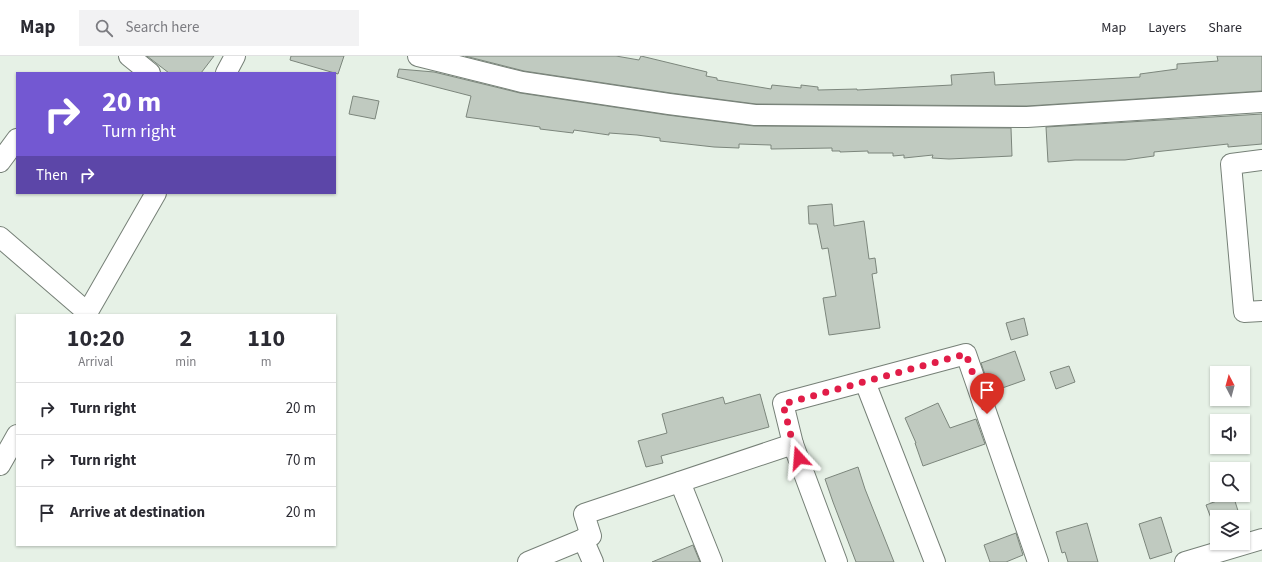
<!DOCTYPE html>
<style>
body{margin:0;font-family:"Source Sans 3",sans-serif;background:#f2f2f3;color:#2b2b33;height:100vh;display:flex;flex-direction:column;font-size:15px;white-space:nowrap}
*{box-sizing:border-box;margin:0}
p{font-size:13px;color:#7c7c81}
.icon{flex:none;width:22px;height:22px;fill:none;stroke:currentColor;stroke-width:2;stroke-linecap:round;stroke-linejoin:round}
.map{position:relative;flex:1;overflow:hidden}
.drawer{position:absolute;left:16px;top:258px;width:320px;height:232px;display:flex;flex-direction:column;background:#fff;border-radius:0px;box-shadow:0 1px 3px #0004}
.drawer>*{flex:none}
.top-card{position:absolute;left:16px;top:16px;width:320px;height:122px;border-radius:0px;box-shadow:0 1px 3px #0004;background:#7358d2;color:#fff;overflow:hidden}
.needle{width:26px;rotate:354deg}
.tools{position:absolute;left:1210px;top:310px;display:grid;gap:8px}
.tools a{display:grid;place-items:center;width:40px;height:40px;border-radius:0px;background:#fff;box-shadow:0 1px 3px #0004;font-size:20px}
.pin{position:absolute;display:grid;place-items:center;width:34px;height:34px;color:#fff;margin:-41px -17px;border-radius:50% 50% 50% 0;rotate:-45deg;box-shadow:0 0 4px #0007}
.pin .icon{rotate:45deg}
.me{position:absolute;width:44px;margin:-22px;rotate:341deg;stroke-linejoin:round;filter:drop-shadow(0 0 3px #0008)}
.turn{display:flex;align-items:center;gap:14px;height:84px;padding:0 20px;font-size:18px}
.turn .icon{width:52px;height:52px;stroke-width:2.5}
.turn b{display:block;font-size:28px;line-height:34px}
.then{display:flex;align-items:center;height:38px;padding:0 20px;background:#0003;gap:8px;font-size:15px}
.eta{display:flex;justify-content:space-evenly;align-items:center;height:68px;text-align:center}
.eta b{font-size:24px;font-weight:700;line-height:28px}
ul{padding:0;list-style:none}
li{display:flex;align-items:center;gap:12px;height:52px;padding:0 20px;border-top:1px solid #e1e1e2}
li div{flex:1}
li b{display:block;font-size:15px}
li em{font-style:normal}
header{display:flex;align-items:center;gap:24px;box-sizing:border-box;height:56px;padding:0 20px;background:#fff;border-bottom:1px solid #e1e1e2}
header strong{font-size:19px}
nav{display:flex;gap:22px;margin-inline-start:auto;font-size:14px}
.search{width:280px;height:36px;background:#f2f2f3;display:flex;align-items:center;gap:10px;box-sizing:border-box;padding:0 14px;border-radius:0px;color:#7c7c81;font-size:15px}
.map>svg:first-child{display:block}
</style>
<header>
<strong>Map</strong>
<div class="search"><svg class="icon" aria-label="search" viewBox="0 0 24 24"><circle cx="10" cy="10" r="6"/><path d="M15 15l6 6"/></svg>Search here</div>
<nav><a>Map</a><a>Layers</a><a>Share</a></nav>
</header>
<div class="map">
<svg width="1262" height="506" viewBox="0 0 1262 506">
<rect width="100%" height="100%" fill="#e6f1e6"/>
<g fill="#c0cac0" stroke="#7c867c">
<path d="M 147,0 L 214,0 L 201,17 L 169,17 Z"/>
<path d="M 291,0 L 344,0 L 338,18 L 290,4 Z"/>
<path d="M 465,0 L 616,0 L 639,4 L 641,0 L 707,16 L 706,20 L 717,22 L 717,24 L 771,33 L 772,29 L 801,32 L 801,29 L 818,31 L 818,34 L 857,33 L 857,34 L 952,29 L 951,19 L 994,16 L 995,29 L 1140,21 L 1140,18 L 1177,13 L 1177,8 L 1218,5 L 1217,0 L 1262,0 L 1262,35 L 1027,50 L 756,48 L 671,37 L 524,15 Z"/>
<path d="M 399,13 L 434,16 L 520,37 L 667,59 L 754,70 L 1011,72 L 1012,100 L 949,103 L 932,102 L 933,99 L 904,102 L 904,99 L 893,100 L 893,97 L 868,97 L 868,95 L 840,96 L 840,95 L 832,95 L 832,92 L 771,93 L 771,89 L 739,88 L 739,92 L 714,91 L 660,85 L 660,82 L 637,79 L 609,77 L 609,79 L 574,74 L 573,77 L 540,73 L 540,71 L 466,61 L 471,40 L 397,21 Z"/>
<path d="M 353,40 L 379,45 L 375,63 L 349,58 Z"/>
<path d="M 1262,58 L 1262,88 L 1228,91 L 1228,88 L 1154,96 L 1154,100 L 1125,104 L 1075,104 L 1048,106 L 1046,71 Z"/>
<path d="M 832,148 L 834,170 L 864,165 L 869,203 L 875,202 L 877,217 L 872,218 L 880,272 L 829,279 L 823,242 L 836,240 L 828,192 L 822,193 L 817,168 L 809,168 L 808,150 Z"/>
<path d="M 1024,262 L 1028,279 L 1011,284 L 1006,267 Z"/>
<path d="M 1015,295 L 1025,324 L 991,336 L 981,307 Z"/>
<path d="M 1069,310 L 1075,326 L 1056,333 L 1050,316 Z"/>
<path d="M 760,338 L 769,371 L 661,400 L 663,407 L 646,411 L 638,385 L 667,377 L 662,358 L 723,341 L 725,348 Z"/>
<path d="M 938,347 L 950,372 L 976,363 L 985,388 L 923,410 L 915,387 L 916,387 L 905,362 Z"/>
<path d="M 858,411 L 865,433 L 894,506 L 856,506 L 833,446 L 825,423 Z"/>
<path d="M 1233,439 L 1240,461 L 1217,461 L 1217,478 L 1206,449 Z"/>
<path d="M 1161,461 L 1172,496 L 1150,503 L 1139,468 Z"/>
<path d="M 1087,467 L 1098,506 L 1068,506 L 1065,496 L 1062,497 L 1056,476 Z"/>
<path d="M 1016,477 L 1023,499 L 1006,506 L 990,506 L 984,489 Z"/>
<path d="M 693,489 L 700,506 L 652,506 Z"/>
</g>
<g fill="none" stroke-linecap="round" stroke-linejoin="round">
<defs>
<g id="minor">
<path d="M 129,0 L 150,17"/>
<path d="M 418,0 L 522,26 L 669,48 L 755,59 L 1027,61 L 1262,46"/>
<path d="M 226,17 L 235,0"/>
<path d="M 1262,104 L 1231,108 L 1244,256 L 1262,255"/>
<path d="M 0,106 L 17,83"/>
<path d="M 0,181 L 88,257"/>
<path d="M 86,259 L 156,137"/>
<path d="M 865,326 L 935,506"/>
<path d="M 793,388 L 783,347 L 966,298 L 1038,506"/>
<path d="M 0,409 L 17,379"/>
<path d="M 680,426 L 712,506"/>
<path d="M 583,483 L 593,506"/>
<path d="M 528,506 L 591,480 L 584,458 L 793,388 L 837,506"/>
<path d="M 1185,506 L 1262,483"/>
</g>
</defs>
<use href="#minor" stroke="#768077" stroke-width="22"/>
<use href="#minor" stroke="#fff" stroke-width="20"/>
</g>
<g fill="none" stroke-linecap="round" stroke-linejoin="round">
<path stroke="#e11d48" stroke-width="7" stroke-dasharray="0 12.6" d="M 799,402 L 793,388 L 783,348 L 966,298 L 987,358"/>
</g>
</svg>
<div class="tools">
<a><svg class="needle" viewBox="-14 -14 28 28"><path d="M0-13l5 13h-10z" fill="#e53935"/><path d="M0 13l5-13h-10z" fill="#7c7c81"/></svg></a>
<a><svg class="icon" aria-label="sound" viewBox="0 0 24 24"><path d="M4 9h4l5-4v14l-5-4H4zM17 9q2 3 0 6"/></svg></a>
<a><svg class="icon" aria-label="search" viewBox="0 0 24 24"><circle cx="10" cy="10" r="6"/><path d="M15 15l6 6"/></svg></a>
<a><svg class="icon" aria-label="layers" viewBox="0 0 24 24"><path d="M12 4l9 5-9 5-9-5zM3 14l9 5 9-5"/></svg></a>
</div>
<div class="pin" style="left:987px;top:358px;background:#d93025"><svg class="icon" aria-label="arrive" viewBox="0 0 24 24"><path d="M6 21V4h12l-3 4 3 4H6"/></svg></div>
<svg class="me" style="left:799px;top:402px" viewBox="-20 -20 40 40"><path d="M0-17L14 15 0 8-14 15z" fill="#e11d48" stroke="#fff" stroke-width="4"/></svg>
<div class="top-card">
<div class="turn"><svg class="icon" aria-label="right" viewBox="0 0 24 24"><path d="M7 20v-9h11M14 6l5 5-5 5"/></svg><div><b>20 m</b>Turn right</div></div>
<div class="then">Then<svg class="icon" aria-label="right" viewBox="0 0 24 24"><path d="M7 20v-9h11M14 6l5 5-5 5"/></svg></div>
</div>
<section class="drawer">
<div class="eta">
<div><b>10:20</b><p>Arrival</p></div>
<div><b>2</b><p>min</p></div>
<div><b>110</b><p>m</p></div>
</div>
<ul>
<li><svg class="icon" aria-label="right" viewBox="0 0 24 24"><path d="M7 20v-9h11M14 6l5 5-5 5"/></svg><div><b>Turn right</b></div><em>20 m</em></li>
<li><svg class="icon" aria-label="right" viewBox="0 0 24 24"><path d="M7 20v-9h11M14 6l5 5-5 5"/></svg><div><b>Turn right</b></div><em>70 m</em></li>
<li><svg class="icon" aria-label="arrive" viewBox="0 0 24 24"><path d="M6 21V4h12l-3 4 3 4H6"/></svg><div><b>Arrive at destination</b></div><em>20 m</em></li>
</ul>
</section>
</div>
